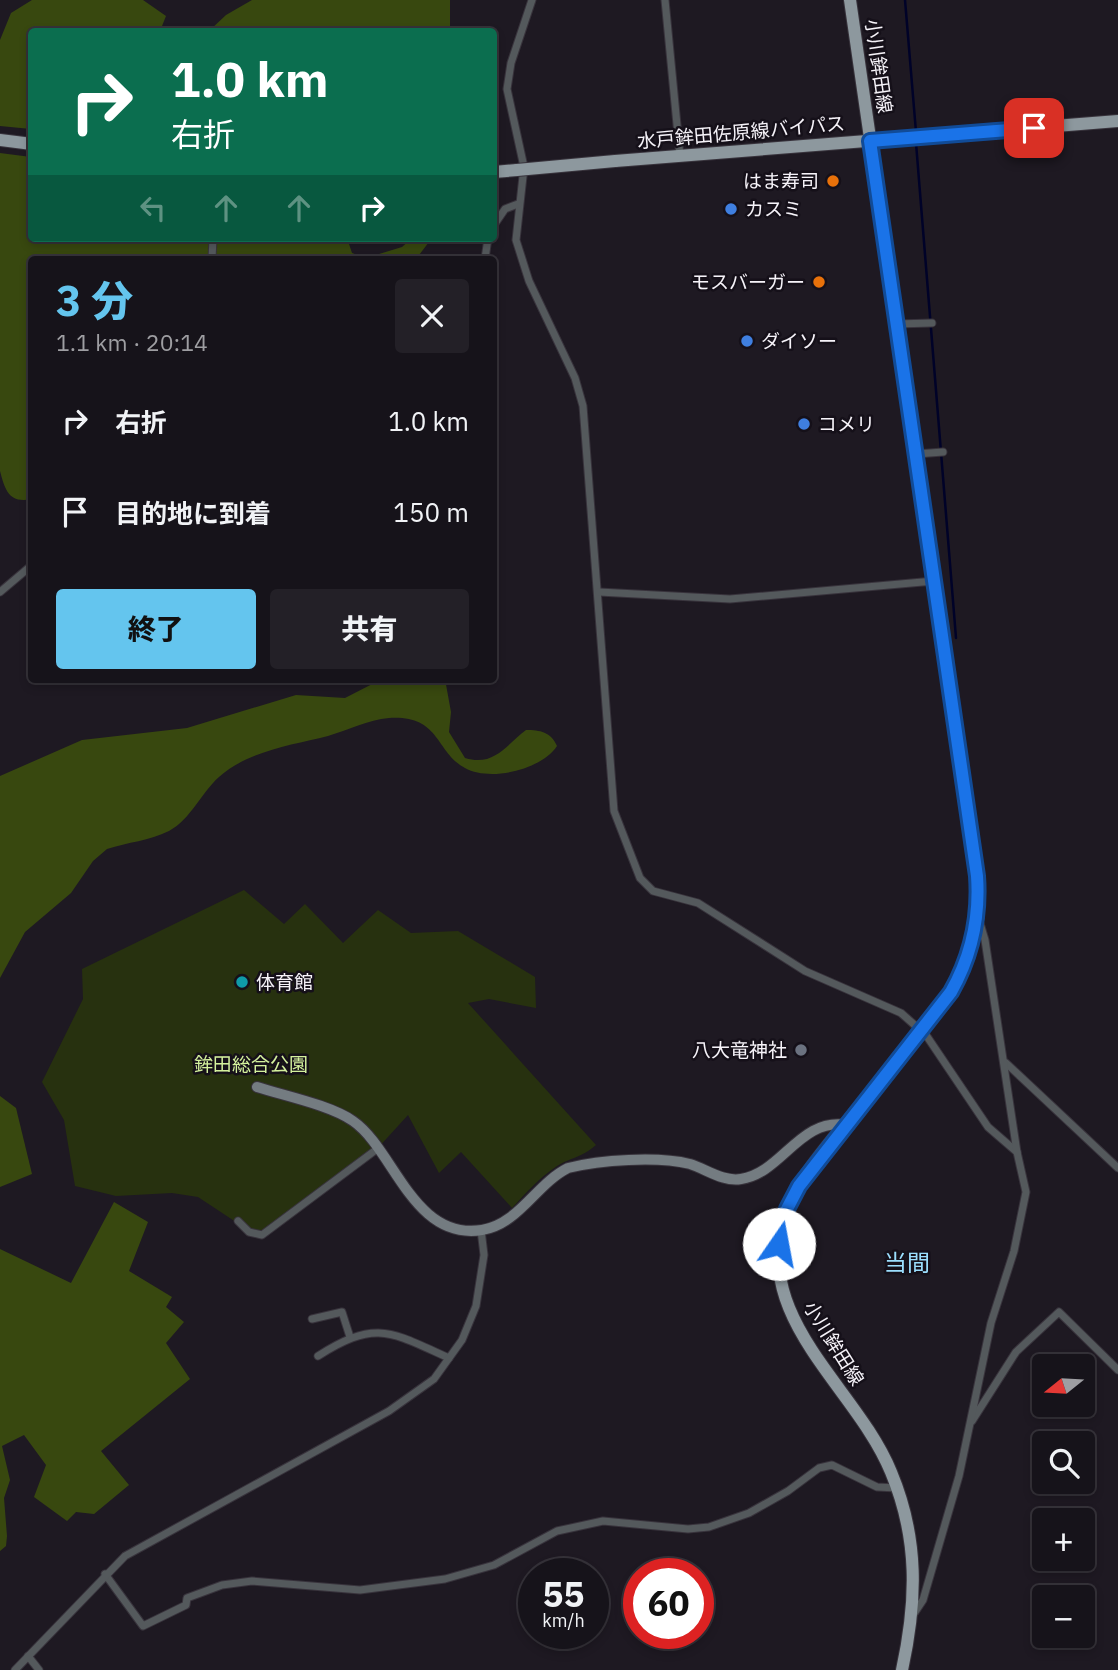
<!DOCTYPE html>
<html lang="ja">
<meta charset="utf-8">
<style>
body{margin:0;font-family:"IBM Plex Sans","Noto Sans JP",sans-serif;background:#232027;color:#f1f3f6;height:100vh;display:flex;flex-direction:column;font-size:26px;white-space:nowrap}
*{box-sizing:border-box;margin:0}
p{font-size:23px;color:#9e9ea2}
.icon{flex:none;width:38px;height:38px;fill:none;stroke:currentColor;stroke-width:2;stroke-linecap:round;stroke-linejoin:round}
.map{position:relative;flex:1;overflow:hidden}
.panel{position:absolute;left:28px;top:256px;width:469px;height:427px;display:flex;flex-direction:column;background:#16131a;border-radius:7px;box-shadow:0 4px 10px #0003,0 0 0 2px #353239}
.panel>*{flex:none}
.banner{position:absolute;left:28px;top:28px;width:469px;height:214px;border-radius:7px;box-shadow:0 4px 10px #0003,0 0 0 2px #353239;background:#0b6e4f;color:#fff;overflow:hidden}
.needle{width:46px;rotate:252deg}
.buttons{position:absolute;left:1032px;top:1354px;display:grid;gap:14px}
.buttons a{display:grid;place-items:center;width:63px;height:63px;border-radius:7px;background:#16131a;box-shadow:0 4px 10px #0003,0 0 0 2px #353239;font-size:35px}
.speed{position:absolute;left:518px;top:1558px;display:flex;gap:14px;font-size:35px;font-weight:700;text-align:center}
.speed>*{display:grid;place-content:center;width:91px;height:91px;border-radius:50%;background:#16131a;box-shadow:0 4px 10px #0003,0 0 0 2px #353239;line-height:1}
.speed small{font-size:18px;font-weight:400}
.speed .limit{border:10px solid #d22;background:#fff;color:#111}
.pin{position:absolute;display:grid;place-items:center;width:60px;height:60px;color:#fff;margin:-30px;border-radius:14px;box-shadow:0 4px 10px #0006}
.me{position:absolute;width:77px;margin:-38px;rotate:12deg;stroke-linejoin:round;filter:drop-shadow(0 0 5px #0008)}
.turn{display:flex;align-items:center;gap:24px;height:147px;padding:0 28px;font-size:32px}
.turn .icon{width:91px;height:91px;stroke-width:2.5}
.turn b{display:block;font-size:49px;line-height:60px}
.lanes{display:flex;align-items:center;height:66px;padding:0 28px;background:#0003;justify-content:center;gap:35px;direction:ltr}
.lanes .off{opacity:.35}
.round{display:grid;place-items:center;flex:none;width:74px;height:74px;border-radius:7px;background:#232027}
.overview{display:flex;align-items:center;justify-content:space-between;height:119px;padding:0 28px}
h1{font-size:42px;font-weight:800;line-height:52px;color:#64c5ee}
.primary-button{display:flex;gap:14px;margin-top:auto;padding:14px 28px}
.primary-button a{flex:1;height:80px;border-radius:7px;background:#64c5ee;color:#111;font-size:28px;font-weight:800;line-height:80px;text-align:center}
.primary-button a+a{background:#232027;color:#f1f3f6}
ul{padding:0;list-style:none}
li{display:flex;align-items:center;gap:21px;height:91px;padding:0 28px}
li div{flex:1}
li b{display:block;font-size:26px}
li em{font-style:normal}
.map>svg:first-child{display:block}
</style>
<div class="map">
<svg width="1118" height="1670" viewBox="0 0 1118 1670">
<rect width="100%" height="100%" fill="#1e1922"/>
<path fill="#27310f" d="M 244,890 L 284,924 L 305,904 L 343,943 L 378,910 L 411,933 L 458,931 L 535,977 L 536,1008 L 489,999 L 468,1003 L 596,1145 C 581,1158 572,1157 557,1166 C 539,1178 526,1193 512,1208 L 461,1152 L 439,1173 L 408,1115 L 377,1149 L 262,1235 L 254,1234 L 198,1197 L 172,1193 L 116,1196 L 75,1186 L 64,1120 L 42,1082 L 83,999 L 82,969 Z"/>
<g fill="#38480f">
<path d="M 32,0 L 143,0 L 166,16 L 160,31 L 32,32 L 31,129 L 0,126 L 0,40 L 11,13 Z"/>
<path d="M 252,0 L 450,0 L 450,31 L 209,31 L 226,15 Z"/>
<path d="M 0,153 L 31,157 L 32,238 L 347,238 L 352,253 L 366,258 L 402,247 L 412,238 L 432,238 L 416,259 L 32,259 L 32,499 C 9,504 5,490 0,471 Z"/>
<path d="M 382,679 L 445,679 L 451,712 L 449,732 L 465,758 C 494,767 506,745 526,730 C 540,730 551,732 557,746 C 541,770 490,782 465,768 C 435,752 441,715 389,718 C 368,720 348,730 328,736 C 292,745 248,751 219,777 C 201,793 191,819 169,831 C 149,841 128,842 107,849 L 93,861 L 71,893 L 25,932 L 0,978 L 0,776 L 82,740 L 187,728 L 296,695 L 345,698 Z"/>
<path d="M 0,1096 L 16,1108 L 32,1174 L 0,1187 Z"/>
<path d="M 114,1202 L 148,1222 L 129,1271 L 172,1297 L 166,1307 L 184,1322 L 166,1343 L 190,1379 L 101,1451 L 129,1485 L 94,1514 L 76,1512 L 67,1521 L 34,1497 L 46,1465 L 24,1435 L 2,1446 L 10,1480 L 4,1498 L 7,1536 L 6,1546 L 0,1551 L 0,1249 L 71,1283 Z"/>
</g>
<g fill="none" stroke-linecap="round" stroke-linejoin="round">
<g stroke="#000228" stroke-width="2.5">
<path d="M 905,0 L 916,132"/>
<path d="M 916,143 L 956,638"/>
</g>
<defs>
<g id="street">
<path d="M 532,0 L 511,63 L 507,89 L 524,167 L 516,240 L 529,281 L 575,378 L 583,406 L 614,811 L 640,878 L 653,891 L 698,903 L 805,971 L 901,1013 L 926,1035 L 988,1127 L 1017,1152"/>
<path d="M 665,0 L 680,156"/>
<path d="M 494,225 L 505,209 L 518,204"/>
<path d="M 212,259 L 213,238"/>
<path d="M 485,259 L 488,238"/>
<path d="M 896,324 L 932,323"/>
<path d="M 916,454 L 943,452"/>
<path d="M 0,592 L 32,565"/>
<path d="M 599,592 L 730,599 L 934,581"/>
<path d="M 1006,1063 L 1118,1168"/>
<path d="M 238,1221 L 249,1232 L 262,1235 L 377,1149"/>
<path d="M 312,1319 L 342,1312 L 350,1337"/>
<path d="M 318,1356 C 376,1319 391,1332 449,1358"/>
<path d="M 972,1421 L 1016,1352 L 1059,1312 L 1118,1370"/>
<path d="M 105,1574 L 143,1626 L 186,1605 L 187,1598 L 222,1585 L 252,1581 L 360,1590 L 445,1579 L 494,1565 L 557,1531 L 603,1521 L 688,1529 L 709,1527 L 749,1513 L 788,1491 L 819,1468 L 832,1465 L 877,1487 L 897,1488"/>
<path d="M 913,1615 L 923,1600 L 959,1476 L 991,1323 L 1014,1251 L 1026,1192 L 1017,1152 L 985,940 L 979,920"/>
<path d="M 28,1656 L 39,1670"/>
<path d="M 15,1670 L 125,1556 L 389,1411 L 434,1379 L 462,1340 L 476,1306 L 484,1255 L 481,1230"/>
</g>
<path id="secondary" d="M 257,1087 C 285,1096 330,1105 353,1121 C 394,1149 413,1241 482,1230 C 519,1224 536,1184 568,1168 C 600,1160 657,1156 690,1164 C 706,1169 723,1182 741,1179 C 782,1173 800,1117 847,1125"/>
<g id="primary">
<path d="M 850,0 L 977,876 L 978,917 L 961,973"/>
<path d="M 0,140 L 32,144"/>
<path d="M 615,161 L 1118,121"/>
<path d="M 494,172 L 517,170"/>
<path d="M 882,1080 C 853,1116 800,1171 786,1213 C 749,1318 856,1386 891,1472 C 919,1539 917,1601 902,1670"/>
</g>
</defs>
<use href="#street" stroke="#38333c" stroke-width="9"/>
<use href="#secondary" stroke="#38333c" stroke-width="12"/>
<use href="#primary" stroke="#38333c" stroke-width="14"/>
<use href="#street" stroke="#54595c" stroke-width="7"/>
<use href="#secondary" stroke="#747c81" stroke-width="10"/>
<use href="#primary" stroke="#8d989e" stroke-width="12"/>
<defs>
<g id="primary-bridge">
<path d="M 517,170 L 615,161"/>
<path d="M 882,1080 L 939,1009 L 961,973"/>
</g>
</defs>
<use href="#primary-bridge" stroke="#38333c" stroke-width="14" stroke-linecap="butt"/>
<use href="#primary-bridge" stroke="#8d989e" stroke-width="12"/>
</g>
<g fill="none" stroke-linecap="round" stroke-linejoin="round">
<defs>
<path id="route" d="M 779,1244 L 787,1209 L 799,1186 L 951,992 C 972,955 980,918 977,876 L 870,141 L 1034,128"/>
</defs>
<use href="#route" stroke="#114b97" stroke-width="18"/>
<use href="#route" stroke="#1a73e8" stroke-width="12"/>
</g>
<g fill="#e8710a" stroke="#151019" stroke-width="2.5">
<circle cx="833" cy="181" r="7"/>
<circle cx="819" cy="282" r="7"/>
</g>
<g fill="#3f7fe0" stroke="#151019" stroke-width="2.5">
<circle cx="731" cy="209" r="7"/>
<circle cx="747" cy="341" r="7"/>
<circle cx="804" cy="424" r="7"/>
</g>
<circle fill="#0f9aa8" stroke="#151019" stroke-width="2.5" cx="242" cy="982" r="7"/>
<circle fill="#6b7280" stroke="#151019" stroke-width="2.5" cx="801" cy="1050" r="7"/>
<g text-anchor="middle" stroke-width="5" stroke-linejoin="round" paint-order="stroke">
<g font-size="19" fill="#f6f3f9" stroke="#151019">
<text transform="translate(879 66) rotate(82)" y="7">小川鉾田線</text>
<text transform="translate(741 132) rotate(-5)" y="7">水戸鉾田佐原線バイパス</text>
<text transform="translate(834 1343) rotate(58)" y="7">小川鉾田線</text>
</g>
<g font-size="19" fill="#f6f3f9" stroke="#151019" text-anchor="start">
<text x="819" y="188" text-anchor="end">はま寿司</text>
<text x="745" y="216">カスミ</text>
<text x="805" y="289" text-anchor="end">モスバーガー</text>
<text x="761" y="348">ダイソー</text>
<text x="818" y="431">コメリ</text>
<text x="256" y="989">体育館</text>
<text x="787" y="1057" text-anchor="end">八大竜神社</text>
</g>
<g font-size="19" fill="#d4f19d" stroke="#151019">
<text x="251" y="1071">鉾田総合公園</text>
</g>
<g font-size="23" fill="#9bdefd" stroke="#151019">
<text x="907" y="1271">当間</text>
</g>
</g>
</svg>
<div class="buttons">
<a><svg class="needle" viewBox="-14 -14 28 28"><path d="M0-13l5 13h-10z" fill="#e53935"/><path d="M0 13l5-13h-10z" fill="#9e9ea2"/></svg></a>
<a><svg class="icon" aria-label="search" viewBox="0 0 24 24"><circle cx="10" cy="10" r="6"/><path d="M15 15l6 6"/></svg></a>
<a>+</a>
<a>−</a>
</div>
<div class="speed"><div>55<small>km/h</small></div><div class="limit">60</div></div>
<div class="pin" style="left:1034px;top:128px;background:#d93025"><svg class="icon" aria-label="arrive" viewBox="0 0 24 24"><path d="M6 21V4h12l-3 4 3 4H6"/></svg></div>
<svg class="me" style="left:779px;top:1244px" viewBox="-20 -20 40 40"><circle r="19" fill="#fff"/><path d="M0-13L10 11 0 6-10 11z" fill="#1a73e8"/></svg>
<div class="banner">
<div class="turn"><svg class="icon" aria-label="right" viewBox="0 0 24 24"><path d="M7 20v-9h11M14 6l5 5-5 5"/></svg><div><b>1.0 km</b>右折</div></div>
<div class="lanes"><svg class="icon off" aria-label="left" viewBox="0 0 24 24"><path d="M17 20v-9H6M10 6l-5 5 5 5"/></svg><svg class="icon off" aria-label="ahead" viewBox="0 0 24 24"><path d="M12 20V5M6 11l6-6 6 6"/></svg><svg class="icon off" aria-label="ahead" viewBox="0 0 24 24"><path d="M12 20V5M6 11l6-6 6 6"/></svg><svg class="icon" aria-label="right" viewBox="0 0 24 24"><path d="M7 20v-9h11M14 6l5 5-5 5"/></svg></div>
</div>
<section class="panel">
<div class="overview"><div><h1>3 分</h1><p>1.1 km · 20:14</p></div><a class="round"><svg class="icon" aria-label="close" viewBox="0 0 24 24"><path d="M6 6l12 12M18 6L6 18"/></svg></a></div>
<ul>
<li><svg class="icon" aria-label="right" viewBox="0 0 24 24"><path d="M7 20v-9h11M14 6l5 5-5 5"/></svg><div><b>右折</b></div><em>1.0 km</em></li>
<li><svg class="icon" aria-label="arrive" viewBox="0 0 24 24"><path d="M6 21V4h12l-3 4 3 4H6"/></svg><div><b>目的地に到着</b></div><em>150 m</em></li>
</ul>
<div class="primary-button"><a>終了</a><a>共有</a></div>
</section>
</div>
